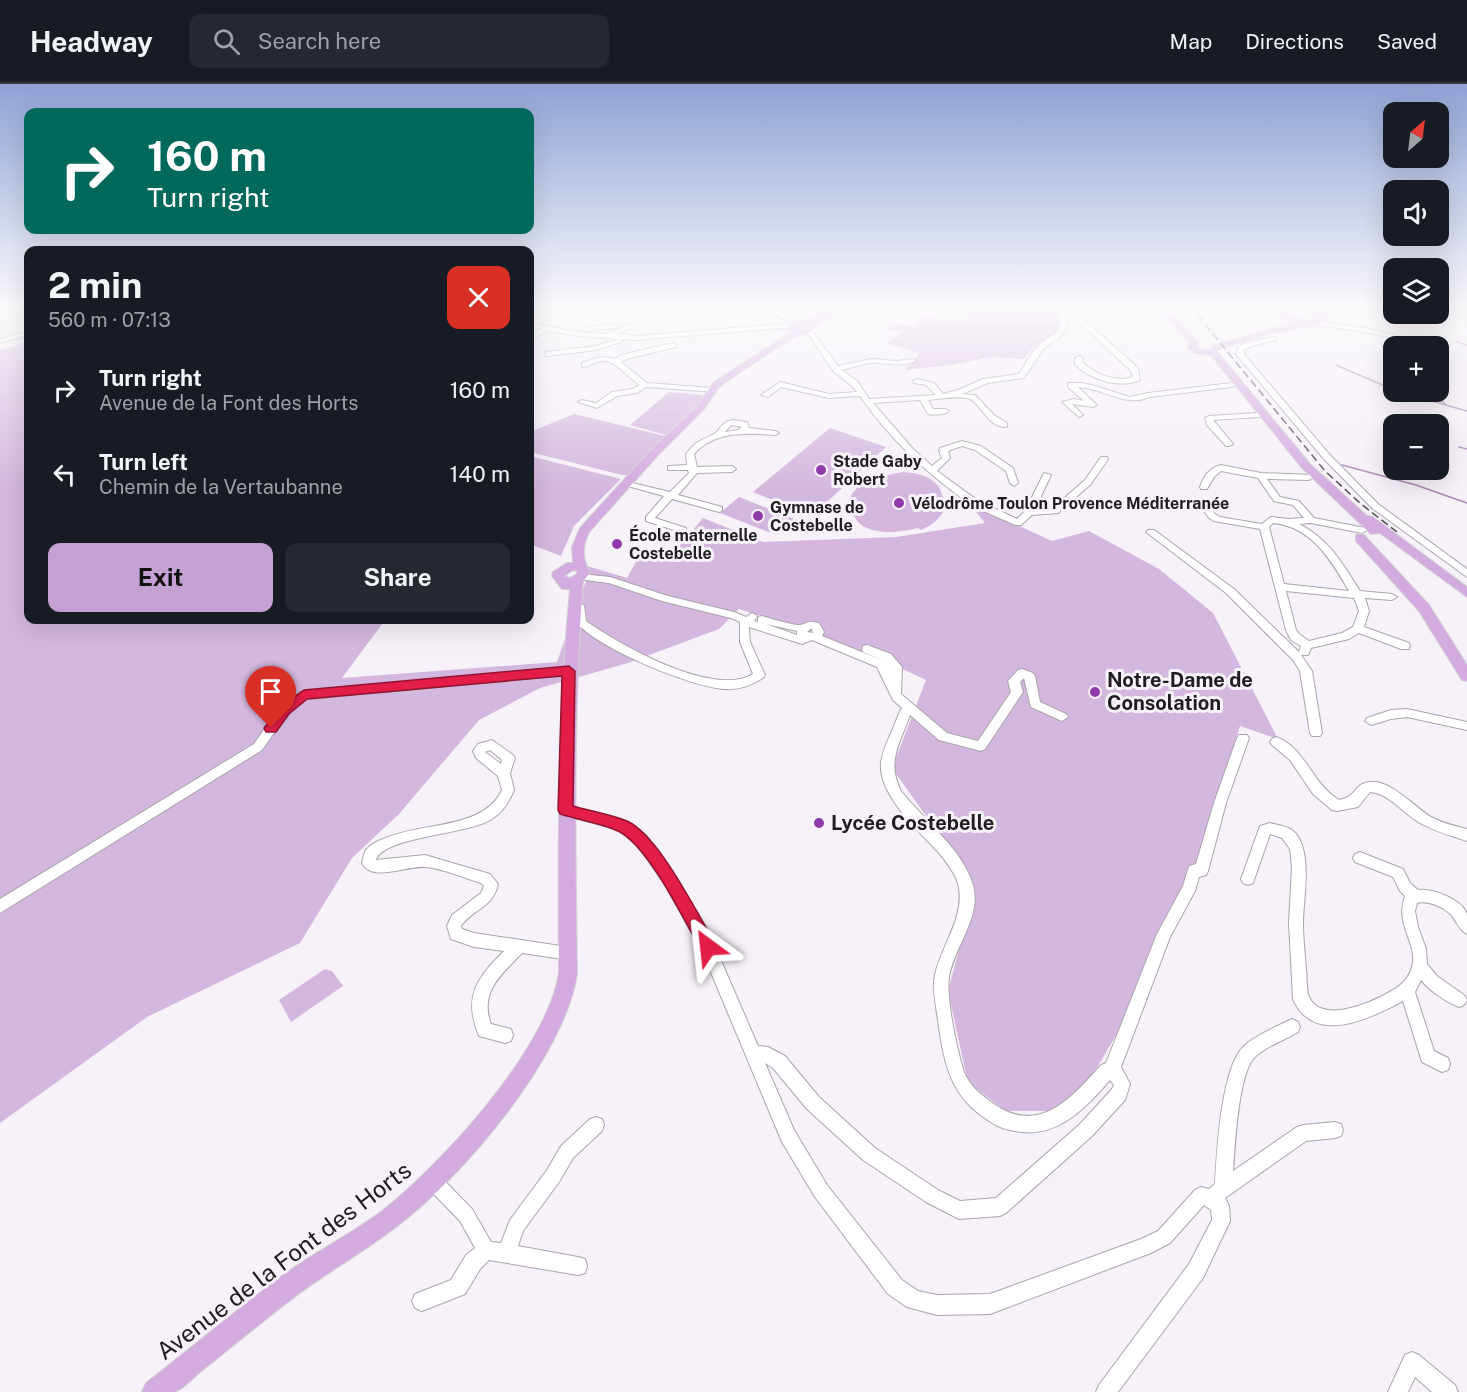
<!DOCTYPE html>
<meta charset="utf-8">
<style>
body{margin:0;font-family:"Public Sans",sans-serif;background:#242831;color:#f1f3f6;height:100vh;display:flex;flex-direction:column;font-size:22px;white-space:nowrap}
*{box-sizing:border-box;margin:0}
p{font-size:20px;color:#9ea1a6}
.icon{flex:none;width:33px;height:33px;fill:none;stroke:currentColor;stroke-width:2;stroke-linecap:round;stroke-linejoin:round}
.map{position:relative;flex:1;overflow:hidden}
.sheet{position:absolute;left:24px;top:162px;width:510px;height:378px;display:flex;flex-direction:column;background:#171b24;border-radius:12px;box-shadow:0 6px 24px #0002}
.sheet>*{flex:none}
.banner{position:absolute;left:24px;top:24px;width:510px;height:126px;border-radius:12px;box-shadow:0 6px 24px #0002;background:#00695c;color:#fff;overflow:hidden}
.needle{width:39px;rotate:28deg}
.tools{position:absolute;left:1383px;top:18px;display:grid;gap:12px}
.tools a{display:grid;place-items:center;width:66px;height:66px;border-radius:12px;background:#171b24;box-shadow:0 6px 24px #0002;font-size:30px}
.pin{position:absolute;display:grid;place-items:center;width:51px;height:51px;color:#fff;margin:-62px -26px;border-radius:50% 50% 50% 0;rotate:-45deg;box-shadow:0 0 6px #0007}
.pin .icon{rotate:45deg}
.me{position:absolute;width:66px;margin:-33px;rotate:330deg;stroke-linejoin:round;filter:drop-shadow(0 0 4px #0008)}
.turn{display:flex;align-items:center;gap:21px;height:126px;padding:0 24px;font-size:27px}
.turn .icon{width:78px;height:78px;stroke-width:2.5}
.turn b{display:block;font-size:42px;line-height:51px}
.round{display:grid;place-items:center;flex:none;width:63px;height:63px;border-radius:12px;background:#242831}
.overview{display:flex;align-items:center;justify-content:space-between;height:102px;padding:0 24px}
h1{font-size:36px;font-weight:700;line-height:45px}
.button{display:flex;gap:12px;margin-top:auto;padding:12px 24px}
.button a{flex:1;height:69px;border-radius:12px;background:#c4a0d3;color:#111;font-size:24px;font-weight:700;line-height:69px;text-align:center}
.button a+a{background:#242831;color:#f1f3f6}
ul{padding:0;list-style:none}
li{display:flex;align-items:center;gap:18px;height:84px;padding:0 24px}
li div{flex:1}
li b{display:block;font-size:22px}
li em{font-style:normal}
header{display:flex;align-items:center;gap:36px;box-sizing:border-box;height:84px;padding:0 30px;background:#171b24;border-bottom:2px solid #363941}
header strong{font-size:28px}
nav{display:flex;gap:33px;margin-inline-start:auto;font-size:21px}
.search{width:420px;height:54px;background:#242831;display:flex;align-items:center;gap:15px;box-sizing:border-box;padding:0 21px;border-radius:12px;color:#9ea1a6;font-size:22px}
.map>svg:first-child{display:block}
</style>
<header>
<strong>Headway</strong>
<div class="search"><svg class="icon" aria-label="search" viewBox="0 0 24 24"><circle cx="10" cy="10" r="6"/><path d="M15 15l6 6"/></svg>Search here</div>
<nav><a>Map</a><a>Directions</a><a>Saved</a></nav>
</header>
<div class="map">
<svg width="1467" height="1308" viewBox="0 0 1467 1308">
<rect width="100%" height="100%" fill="#f7f1f9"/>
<g fill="#d4b7de">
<path d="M 963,222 L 1055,222 L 1060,234 L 1056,251 L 1034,263 L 1024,275 L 992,273 L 951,281 L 905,286 L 920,269 L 886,259 L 904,248 L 885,244 L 893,239 L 912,242 L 925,232 L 948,238 L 969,237 L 970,225 Z"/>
<path d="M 28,258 L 27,374 L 28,536 L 385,536 L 342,594 L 557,578 L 587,494 L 587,482 L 627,494 L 644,463 L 671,472 L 703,434 L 763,458 L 896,453 L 985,439 L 969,419 L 1052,457 L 1089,447 L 1159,485 L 1213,529 L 1278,655 L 1240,642 L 1203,763 L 1162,872 L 1094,989 L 1062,1027 L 1006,1027 L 968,999 L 948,907 L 969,828 L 968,791 L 892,684 L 926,596 C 865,567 803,545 739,525 L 719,545 L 628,579 L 540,604 L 479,636 L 399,730 L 352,774 L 300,859 L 147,933 L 0,1039 L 0,266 Z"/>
<path d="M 669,308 L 704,311 L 699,319 L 666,351 L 630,341 Z"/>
<path d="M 574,330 L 665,352 L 665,354 L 628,391 L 622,391 L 530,368 L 530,348 Z"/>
<path d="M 830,344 L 886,363 L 812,432 L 753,408 Z"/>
<path d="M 530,372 L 621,395 L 574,442 L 561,472 L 530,460 Z"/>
<path d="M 902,388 C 921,389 941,394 943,416 L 948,417 C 944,431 935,440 921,446 L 918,444 C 895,450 852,454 851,419 L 848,418 C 853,405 863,397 876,392 L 879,393 Z"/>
<path d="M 739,413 L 797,436 L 783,449 L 775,446 L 771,449 L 720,429 Z"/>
<path d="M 325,885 L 332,887 L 343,902 L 291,938 L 279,916 Z"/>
</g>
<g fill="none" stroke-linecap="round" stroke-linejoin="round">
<g stroke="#a987b5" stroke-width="1.5">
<path d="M 1457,258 L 1467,261"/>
<path d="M 1336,281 L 1394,306"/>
<path d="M 1438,288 L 1440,280"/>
<path d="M 1400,308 L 1467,327"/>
<path d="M 1434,308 L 1433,312 L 1445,319"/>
<path d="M 1459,363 L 1467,365"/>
<path d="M 1342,381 L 1416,401 L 1467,419"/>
</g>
<defs>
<g id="minor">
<path d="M 21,222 L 28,223 L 0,240 L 0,235 Z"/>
<path d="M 574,222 L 625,222 C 610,232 594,225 577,226 C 561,227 547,234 530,230 L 530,226 L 547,228 Z"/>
<path d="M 776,222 L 783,222 L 779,227 C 793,236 807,233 819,222 L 826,222 C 823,226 819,230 815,233 C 803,239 780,239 773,227 Z"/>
<path d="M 909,222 L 926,225 L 952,222 L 926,229 Z"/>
<path d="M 1056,222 L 1069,222 L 1138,284 L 1140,296 C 1118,305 1092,296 1075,281 L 1075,274 L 1079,272 L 1083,274 L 1082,278 C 1095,290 1116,299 1133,293 L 1131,287 L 1063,223 L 1067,239 L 1065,247 L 1058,255 L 1044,264 L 1024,294 L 988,299 L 962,310 L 975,311 L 994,331 L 1007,339 L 1007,343 C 988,344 982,321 970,315 C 960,311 939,315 928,316 L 933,325 L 945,325 L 949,327 C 945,331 934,331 928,330 L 920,316 L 873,319 L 913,365 L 932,382 L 942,374 L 939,366 L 940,364 L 962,357 L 981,362 L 1013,384 L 1018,399 L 1014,402 L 1010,399 L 1006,387 L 975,366 L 962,362 L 948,367 L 950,374 L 937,387 L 977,416 L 1017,435 L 1025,427 L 1044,389 L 1051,391 L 1035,425 L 1053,424 L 1085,396 L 1101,373 L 1107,373 L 1108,375 L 1091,400 L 1058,429 L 1032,431 L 1021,441 L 1015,441 C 1000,434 983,428 969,419 C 927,390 889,354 860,312 L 829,314 L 781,303 L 768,313 L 761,311 L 780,298 L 829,310 L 857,308 L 852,302 L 833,287 L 805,245 L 808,243 L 810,244 L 838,282 L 872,275 L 896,277 L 914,275 L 915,277 C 901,284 886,278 871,279 C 861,280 851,284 842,286 L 858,298 L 869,315 L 936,311 L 926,301 L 914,299 L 913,297 L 917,295 L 934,299 L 943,310 L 958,306 L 983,295 L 1019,290 C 1025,281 1031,269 1039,261 C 1058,244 1065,255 1056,222 Z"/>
<path d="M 1263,222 L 1273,222 L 1284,228 L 1279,229 Z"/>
<path d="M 1383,222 L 1394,223 L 1376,229 L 1323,235 L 1320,233 Z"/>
<path d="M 1312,237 L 1365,244 L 1441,262 L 1438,264 L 1430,262 L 1365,248 L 1310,240 L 1310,238 Z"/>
<path d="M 530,239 L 578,248 L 610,250 L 611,248 L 632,240 L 635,242 L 634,243 L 615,250 L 636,252 L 794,239 L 797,241 L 794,243 L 636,256 L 619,255 L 623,257 L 621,258 L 596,266 L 549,272 L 546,272 L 546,268 L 595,262 L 619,255 L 578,252 L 550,247 L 530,255 L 530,251 L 542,245 L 530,243 Z"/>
<path d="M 619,240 L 622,242 L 621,243 L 585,247 L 582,245 L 585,243 Z"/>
<path d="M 28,247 L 28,251 L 0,259 L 0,255 Z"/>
<path d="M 1274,253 L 1276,254 L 1276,256 L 1252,262 L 1244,266 L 1244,270 L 1329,370 L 1378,420 L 1467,485 L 1467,493 L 1372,424 L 1323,374 L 1236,270 L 1238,263 L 1247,258 Z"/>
<path d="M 673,259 L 677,261 L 676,263 L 627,275 L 621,278 L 647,299 L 713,304 L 716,304 L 716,308 L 646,303 L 637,309 L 617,312 L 597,324 L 578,318 L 582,316 L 596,319 L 612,308 L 632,305 L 640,301 C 628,294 616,276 602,277 C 594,278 590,283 582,283 L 582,279 C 594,274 603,271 615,275 L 621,271 Z"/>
<path d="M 1068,299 L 1082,299 L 1092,301 L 1130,313 L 1148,309 L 1232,299 L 1236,301 L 1232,303 L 1150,313 C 1124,324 1104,304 1078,303 L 1097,321 L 1093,323 L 1072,320 L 1083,331 L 1079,333 L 1062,318 L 1074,315 L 1084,317 L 1068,303 Z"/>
<path d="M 1257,329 L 1260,329 L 1260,333 L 1213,336 L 1233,360 L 1229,362 L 1226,362 L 1207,341 L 1205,334 L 1209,332 Z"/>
<path d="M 733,336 L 747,338 L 749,344 L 775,347 L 779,349 L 775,351 C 746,349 715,347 694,370 L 697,383 L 732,382 L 736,385 L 732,388 L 697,389 L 678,411 L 722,423 L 722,427 L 719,428 L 672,415 L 655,434 L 686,444 L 686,448 L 680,448 L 646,437 L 646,433 L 664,412 L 624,401 L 624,397 L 670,408 L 689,389 L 688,386 L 668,386 L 668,382 L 687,381 L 686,370 C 696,357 700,357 714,350 C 722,345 720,338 733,336 ZM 731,341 L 742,343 L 738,346 L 725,348 Z"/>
<path d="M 1221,381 L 1261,389 L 1312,391 L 1313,393 L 1309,396 L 1267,395 L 1280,413 L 1299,417 L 1314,434 L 1365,444 L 1367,446 L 1362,449 L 1311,439 L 1299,440 C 1330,456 1342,479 1360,507 L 1392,510 L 1397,513 L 1392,516 L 1365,514 L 1369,527 L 1364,543 L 1409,559 L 1410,562 L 1409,565 L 1401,565 L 1359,549 L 1349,555 L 1311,564 L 1308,571 L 1301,571 L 1312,587 L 1322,649 L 1320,652 L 1312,652 L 1310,649 L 1300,587 L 1293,576 L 1226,509 L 1146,448 L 1148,446 L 1154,446 L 1234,505 L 1299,568 L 1301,562 L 1291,556 L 1286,546 L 1260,445 L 1214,437 L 1209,434 L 1200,421 L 1202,419 L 1208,419 L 1215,430 L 1220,433 L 1262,440 L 1271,433 L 1289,435 L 1304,434 L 1293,421 L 1274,417 L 1258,394 L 1221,387 L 1214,393 L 1207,405 L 1201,405 L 1200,403 C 1204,392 1209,384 1221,381 ZM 1273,439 C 1312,443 1331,476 1349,507 L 1284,500 L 1269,443 ZM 1286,507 L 1354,514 L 1359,527 L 1353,543 L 1342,549 L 1309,557 L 1299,550 L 1296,546 Z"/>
<path d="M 582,490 L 610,493 L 668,512 L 734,528 L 746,533 L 752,529 L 756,531 L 757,533 L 754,537 L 758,538 L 758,533 L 762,532 C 769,534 795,542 800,541 C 810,539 806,536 819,539 L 824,548 L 822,552 L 884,577 L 863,568 L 862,565 L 863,562 L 867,561 L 891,570 L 902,583 L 901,610 L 947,649 L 978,657 L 1011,608 L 1008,597 L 1018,586 L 1022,585 L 1033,589 L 1035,592 L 1040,618 L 1066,630 L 1068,633 L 1062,637 L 1031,623 L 1024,594 L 1020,598 L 1023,608 L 985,665 L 981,667 L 939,656 L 910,631 C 900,659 886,677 901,707 C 923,735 963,766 973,801 C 982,833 954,863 949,893 C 946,915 957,966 964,988 C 969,1001 980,1010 991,1018 C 1038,1053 1071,1015 1101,981 L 1106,979 L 1157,850 L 1183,802 L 1189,782 L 1196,780 L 1214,719 L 1237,654 L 1239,651 L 1247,651 L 1249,654 L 1226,719 L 1208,787 L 1206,791 L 1199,793 L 1195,807 L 1170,853 L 1121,983 L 1130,1000 L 1125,1016 L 1092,1052 L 1006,1129 L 1000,1132 L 959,1135 L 926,1118 L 863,1076 L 807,1025 L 773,984 L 765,979 L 794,1046 L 827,1101 L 902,1196 L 918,1207 L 937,1211 L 990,1210 L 1141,1155 L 1158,1147 L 1195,1106 L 1201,1103 L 1209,1105 L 1215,1100 C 1217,1067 1221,986 1243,963 C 1253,953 1279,941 1292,935 L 1298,938 L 1300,943 L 1298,948 C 1284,957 1263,963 1253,975 C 1238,995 1235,1061 1233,1087 L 1297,1043 L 1303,1041 L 1335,1038 L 1341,1040 L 1343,1046 L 1341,1052 L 1335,1054 L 1306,1057 L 1225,1114 L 1229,1122 L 1230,1137 L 1203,1194 L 1118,1308 L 1096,1308 L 1099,1301 L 1189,1180 L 1212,1136 L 1211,1126 L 1204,1121 L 1170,1159 L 1151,1169 L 990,1230 L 937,1231 L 907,1223 L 888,1210 L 815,1113 L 782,1058 L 702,867 L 665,801 L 636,759 L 619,746 L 561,730 L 560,726 L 561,722 L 566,721 L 628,738 L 646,751 L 675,793 L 713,858 L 758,962 L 768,963 L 785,972 L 819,1013 L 875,1064 L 938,1106 L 960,1117 L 996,1114 L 1080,1040 L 1112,1005 L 1114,1001 L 1110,996 C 1082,1028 1053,1059 1006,1045 C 997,1043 989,1037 982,1032 C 949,1009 943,974 938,936 C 936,922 932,905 935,891 C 941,862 964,835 959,804 C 957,791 947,779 939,769 C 919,747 878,711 881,679 C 882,669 887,658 891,649 C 895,641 897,632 902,624 L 893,616 L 877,583 L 812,556 L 802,560 L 749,543 L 750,558 L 765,591 L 763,594 C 750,602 739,606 723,605 C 689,602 597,564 576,538 L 576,521 L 584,521 L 586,537 C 620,561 713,614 753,590 L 740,558 L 740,538 L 731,534 L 662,517 L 609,499 L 578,495 L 577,493 ZM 766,540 L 797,547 L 797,551 ZM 810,545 L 812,545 L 813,549 L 807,548 Z"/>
<path d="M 569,583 L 575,587 L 569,591 L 307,615 L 288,629 L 262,666 L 0,829 L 0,815 L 254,660 L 280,623 L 300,608 Z"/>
<path d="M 1407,625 L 1467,638 L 1467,646 L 1407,633 L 1391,635 L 1371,641 L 1365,637 L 1367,634 L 1391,626 Z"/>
<path d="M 1276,653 C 1305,663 1312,700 1339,716 C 1356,713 1354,702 1365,699 C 1387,691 1414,723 1431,733 C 1442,739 1455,742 1467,745 L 1467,757 C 1452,752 1436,748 1422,740 C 1404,731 1391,710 1370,708 L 1358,723 L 1337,727 L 1332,726 L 1313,710 L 1290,676 L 1272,661 L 1270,658 L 1272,655 Z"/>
<path d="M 492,656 L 513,671 L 515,674 L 510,689 L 514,706 C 509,718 503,728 492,735 C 468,751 384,752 376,776 L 425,771 L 490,790 L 498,800 C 493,824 474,824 461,842 L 462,845 L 474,849 L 574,864 L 576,869 L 574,874 L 569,876 L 522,869 C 501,891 479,908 491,940 L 511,945 L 513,951 L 511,957 L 505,959 L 479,952 C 463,913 476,895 504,867 L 474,863 L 451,855 L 447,842 L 452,831 L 481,809 L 484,802 L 481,799 C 464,794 442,784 425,783 C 408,781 372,799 362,779 C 363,775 364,769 366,766 C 371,760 379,756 386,754 C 422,738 483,746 502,706 L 498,692 L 476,674 L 473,667 L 478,660 ZM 490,666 L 502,676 L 501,680 L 485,668 Z"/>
<path d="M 1270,739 C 1276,741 1287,742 1292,746 C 1314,763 1303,815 1303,839 C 1303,855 1305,870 1306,885 C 1307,893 1306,906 1309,913 C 1321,938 1362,922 1380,913 C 1394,906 1407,900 1412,883 C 1419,860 1394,841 1405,812 L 1400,807 L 1393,793 L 1355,778 L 1353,774 L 1355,770 L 1360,768 L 1403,785 L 1410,799 L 1418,806 C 1432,804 1462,815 1467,830 C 1467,836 1467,844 1467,850 C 1459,846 1457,838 1452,832 C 1445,823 1427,816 1417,819 L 1415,827 L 1418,843 L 1426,865 L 1427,880 L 1437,892 L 1464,911 L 1467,916 L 1464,921 L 1459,923 C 1446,918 1430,907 1421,896 L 1415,908 L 1434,967 L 1448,974 L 1450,980 L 1448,986 L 1442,988 L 1422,978 L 1403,917 C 1371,934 1314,963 1293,915 L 1289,839 L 1292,783 L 1290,765 L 1282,754 L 1270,750 L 1253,799 L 1248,801 L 1243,799 L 1241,795 L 1260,742 Z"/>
<path d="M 596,1033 L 602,1035 L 604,1041 L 602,1047 L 573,1074 L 559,1098 L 523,1147 L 518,1162 L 578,1173 L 585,1175 L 587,1182 L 585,1189 L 578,1191 L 489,1176 L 480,1185 L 465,1210 L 422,1227 L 415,1224 L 412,1217 L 415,1210 L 451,1196 L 466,1171 L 475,1164 L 460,1137 L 426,1102 L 423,1096 L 426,1090 L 432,1087 L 438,1090 L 472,1125 L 491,1158 L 501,1159 L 510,1136 L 547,1086 L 561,1062 L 590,1035 Z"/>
<path d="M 1412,1268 L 1419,1271 L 1455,1301 L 1458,1308 L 1432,1308 L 1415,1293 L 1408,1308 L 1388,1308 L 1405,1271 Z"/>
</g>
<g id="major">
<path d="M 826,222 L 840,222 L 809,249 L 792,254 L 720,302 L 704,325 L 658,371 L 589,448 C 582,463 582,475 590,489 L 583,497 C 573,629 575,757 577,889 C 566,971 462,1094 396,1143 C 361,1170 322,1191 288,1218 C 258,1241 229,1265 199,1289 C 193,1294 182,1306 174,1308 C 165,1308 152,1308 142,1308 L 146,1299 C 193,1263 238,1224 286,1189 C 317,1167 351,1150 382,1127 C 442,1080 547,965 559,889 C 558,760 558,633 570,505 L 562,505 L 552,492 L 553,488 L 567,479 L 573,479 L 572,463 L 580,444 L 650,367 L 698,321 L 714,298 L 791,248 L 787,245 L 790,240 L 810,234 ZM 809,240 L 804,245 L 796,244 ZM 573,486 L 577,487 L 577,490 L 570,494 L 564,492 Z"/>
<path d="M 1166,222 L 1198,259 L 1196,262 L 1202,266 L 1212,266 L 1212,262 L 1293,239 L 1279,231 L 1281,222 L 1309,222 L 1325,229 L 1327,236 L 1321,240 L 1267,250 L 1216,266 L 1310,380 L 1367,432 L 1373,433 L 1467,503 L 1467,513 L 1380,449 L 1371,450 L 1302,384 L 1211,271 L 1195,269 L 1188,264 L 1189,259 L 1187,256 L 1158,223 ZM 1293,224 L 1308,227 L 1319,235 L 1302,236 L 1286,228 Z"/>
<path d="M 1360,450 L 1364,451 L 1429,521 L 1467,581 L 1467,597 L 1462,596 L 1419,527 L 1356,457 L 1356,451 Z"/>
</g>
</defs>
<use href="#minor" stroke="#aaa4ac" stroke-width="2"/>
<use href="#major" stroke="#d2d2d2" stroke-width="2"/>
<use href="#minor" fill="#fff" fill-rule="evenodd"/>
<use href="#major" fill="#d4abe1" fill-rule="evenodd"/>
<path stroke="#514e52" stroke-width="1.5" stroke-dasharray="8 4" stroke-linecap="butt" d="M 1190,222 L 1325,387 L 1361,420 L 1397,448"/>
</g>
<linearGradient id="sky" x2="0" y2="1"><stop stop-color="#8fa2d4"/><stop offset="0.55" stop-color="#fbf9fc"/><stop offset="1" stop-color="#fbf9fc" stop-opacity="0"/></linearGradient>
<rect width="1467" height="405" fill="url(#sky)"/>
<path fill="#e11d48" stroke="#92132f" stroke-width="1.5" d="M 569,582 L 575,587 L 573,722 C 590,727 610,730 627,737 C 659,752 695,826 714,857 L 716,863 L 714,868 L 708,871 L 702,868 C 685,838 649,762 618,747 C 601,739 579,736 560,730 L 558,726 L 562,592 L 307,615 L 289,630 L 276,648 L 266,648 L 264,644 L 280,623 L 304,606 Z"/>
<g fill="#8e3aa8" stroke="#f7f1f9" stroke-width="2">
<circle cx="821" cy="386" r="6"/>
<circle cx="899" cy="419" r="6"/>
<circle cx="758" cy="432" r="6"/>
<circle cx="617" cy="460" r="6"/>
<circle cx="1095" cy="608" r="6"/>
<circle cx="819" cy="739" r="6"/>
</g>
<g text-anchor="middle" stroke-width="6" stroke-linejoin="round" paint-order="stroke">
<g font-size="16" font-weight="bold" fill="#1f1d20" stroke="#f7f1f9" text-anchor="start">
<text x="833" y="383">Stade Gaby<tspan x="833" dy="18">Robert</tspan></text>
<text x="911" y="425">Vélodrôme Toulon Provence Méditerranée</text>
<text x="770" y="429">Gymnase de<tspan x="770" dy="18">Costebelle</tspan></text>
<text x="629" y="457">École maternelle<tspan x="629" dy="18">Costebelle</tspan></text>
</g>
<g font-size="20" font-weight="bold" fill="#1f1d20" stroke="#f7f1f9" text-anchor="start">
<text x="1107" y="603">Notre-Dame de<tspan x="1107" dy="23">Consolation</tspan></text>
<text x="831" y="746">Lycée Costebelle</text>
</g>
<g font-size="24" fill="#1f1d20" stroke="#f7f1f9">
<text transform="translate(284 1177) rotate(-37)" y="8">Avenue de la Font des Horts</text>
</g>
</g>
</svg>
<div class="tools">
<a><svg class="needle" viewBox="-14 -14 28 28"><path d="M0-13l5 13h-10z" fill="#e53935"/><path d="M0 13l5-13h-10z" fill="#9ea1a6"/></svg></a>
<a><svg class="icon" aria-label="sound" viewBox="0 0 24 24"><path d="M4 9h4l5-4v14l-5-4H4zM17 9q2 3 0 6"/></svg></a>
<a><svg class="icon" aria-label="layers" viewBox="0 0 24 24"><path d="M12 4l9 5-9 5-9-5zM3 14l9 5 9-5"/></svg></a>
<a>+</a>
<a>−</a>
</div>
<div class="pin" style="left:271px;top:644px;background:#d93025"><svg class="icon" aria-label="arrive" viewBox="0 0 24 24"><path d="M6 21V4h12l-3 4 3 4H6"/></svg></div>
<svg class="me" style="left:708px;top:863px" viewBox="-20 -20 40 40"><path d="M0-17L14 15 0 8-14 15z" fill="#e11d48" stroke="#fff" stroke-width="4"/></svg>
<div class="banner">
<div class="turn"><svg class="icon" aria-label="right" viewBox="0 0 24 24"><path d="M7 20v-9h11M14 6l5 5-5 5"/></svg><div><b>160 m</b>Turn right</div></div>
</div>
<section class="sheet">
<div class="overview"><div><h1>2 min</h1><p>560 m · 07:13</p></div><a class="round" style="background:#d93025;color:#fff"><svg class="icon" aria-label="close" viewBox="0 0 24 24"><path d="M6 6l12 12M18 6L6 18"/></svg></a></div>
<ul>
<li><svg class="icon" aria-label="right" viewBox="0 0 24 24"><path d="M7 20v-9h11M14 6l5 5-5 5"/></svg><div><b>Turn right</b><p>Avenue de la Font des Horts</p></div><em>160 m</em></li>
<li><svg class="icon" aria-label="left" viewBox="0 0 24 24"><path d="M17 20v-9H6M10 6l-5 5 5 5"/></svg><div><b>Turn left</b><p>Chemin de la Vertaubanne</p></div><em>140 m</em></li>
</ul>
<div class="button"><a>Exit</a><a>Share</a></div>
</section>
</div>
